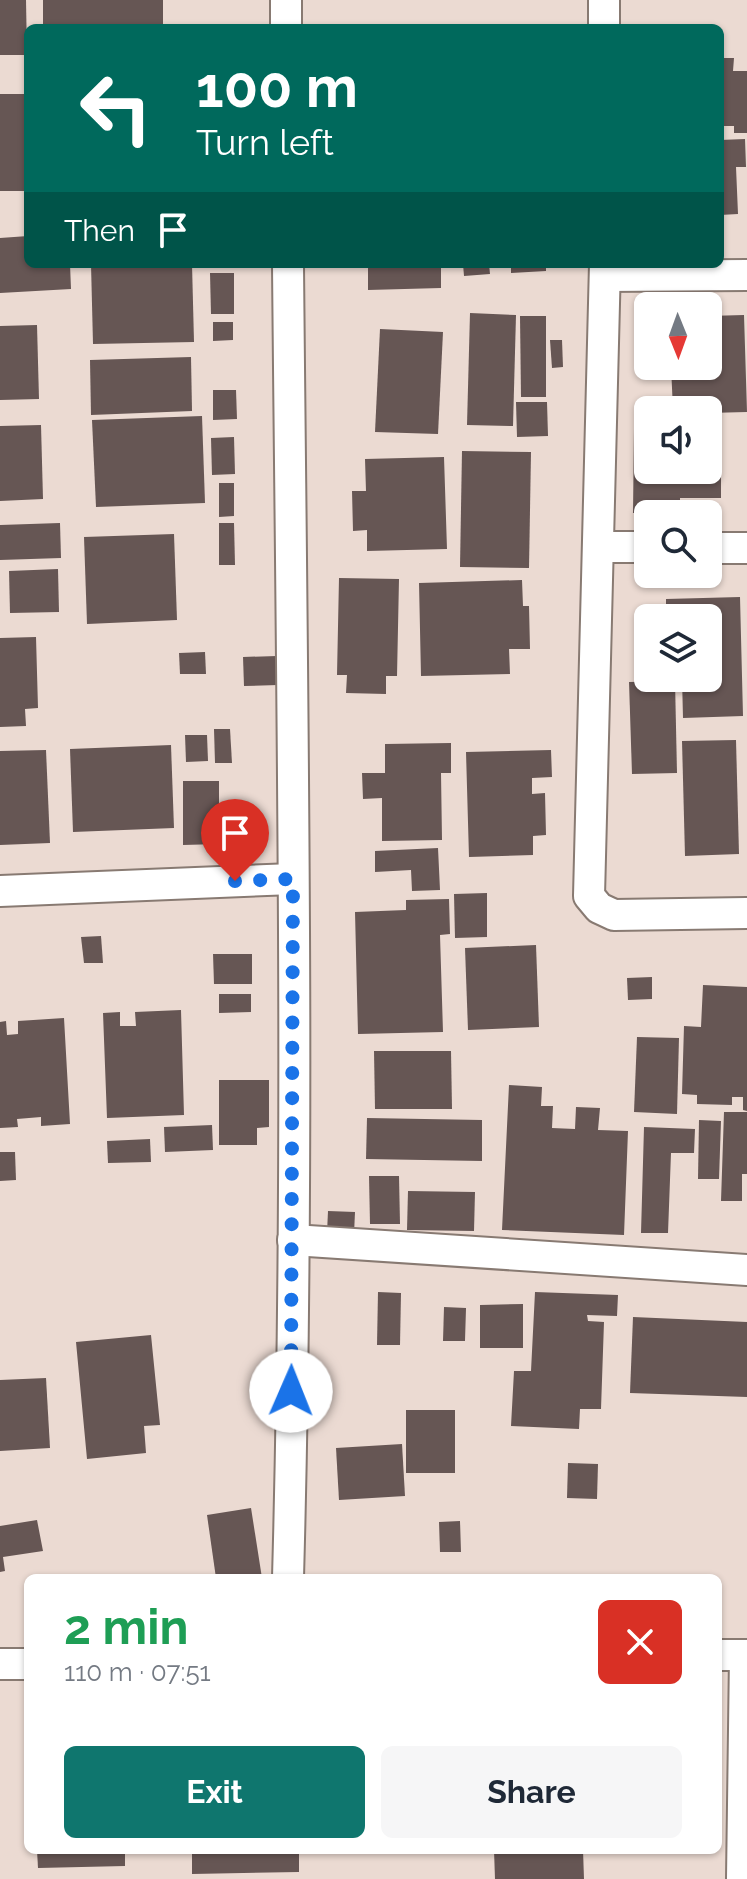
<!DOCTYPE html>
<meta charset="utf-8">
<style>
body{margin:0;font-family:Raleway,sans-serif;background:#f6f6f7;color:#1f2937;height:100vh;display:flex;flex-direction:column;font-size:30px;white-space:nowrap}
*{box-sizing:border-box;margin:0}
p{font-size:26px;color:#747a83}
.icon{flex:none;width:44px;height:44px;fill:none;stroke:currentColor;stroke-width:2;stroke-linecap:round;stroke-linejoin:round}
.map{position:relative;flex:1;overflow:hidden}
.side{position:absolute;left:24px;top:1574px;width:698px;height:280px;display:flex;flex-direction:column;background:#fff;border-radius:12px;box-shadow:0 2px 6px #0004}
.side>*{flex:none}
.guide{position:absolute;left:24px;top:24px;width:700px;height:244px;border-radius:12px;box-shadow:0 2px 6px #0004;background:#00695c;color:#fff;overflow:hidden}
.needle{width:52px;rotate:179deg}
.fabs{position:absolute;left:634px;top:292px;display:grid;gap:16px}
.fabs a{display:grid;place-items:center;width:88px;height:88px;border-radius:12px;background:#fff;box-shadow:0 2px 6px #0004;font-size:40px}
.pin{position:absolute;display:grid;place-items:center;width:68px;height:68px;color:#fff;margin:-82px -34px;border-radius:50% 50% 50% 0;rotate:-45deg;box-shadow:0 0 8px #0007}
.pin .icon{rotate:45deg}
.me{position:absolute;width:88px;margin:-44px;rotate:1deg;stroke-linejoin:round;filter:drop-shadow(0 0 6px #0008)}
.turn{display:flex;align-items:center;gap:28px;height:168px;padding:0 40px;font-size:36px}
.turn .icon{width:104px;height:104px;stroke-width:2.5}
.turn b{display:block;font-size:56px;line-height:68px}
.then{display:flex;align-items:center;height:76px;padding:0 40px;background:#0003;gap:16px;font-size:30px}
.round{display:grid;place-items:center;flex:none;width:84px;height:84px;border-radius:12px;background:#f6f6f7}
.summary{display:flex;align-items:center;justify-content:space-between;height:136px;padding:0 40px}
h1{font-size:48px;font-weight:700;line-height:60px;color:#1e9e55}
.cta{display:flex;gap:16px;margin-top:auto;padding:16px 40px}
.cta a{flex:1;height:92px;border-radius:12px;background:#0f766e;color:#fff;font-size:32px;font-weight:700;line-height:92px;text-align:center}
.cta a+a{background:#f6f6f7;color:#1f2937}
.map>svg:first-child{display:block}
</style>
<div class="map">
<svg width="747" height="1879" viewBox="0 0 747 1879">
<rect width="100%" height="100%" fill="#ebdad2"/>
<g fill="#665654">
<path d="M 0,0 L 26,0 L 27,55 L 0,55 Z"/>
<path d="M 43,0 L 163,0 L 163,24 L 43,25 Z"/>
<path d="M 720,58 L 734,58 L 733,71 L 747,71 L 747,133 L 734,133 L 734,126 L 720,126 Z"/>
<rect x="0" y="94" width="28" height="97"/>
<path d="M 745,139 L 746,167 L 736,167 L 738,214 L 720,215 L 720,140 Z"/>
<path d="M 28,236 L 28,264 L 70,264 L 71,289 L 0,293 L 0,238 Z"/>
<path d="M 91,264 L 192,264 L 194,342 L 93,344 Z"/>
<path d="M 368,264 L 441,264 L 441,288 L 368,290 Z"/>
<path d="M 463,264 L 489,264 L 490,274 L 464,276 Z"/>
<path d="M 511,264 L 546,264 L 546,271 L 511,273 Z"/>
<path d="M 210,273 L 234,273 L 234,314 L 211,314 Z"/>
<path d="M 470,313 L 516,315 L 513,426 L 467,425 Z"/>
<path d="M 744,315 L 747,412 L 708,413 L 708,410 L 673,410 L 671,366 L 708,366 L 708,316 Z"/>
<path d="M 520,316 L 546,316 L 546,397 L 521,397 Z"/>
<path d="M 213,322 L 233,322 L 233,340 L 213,341 Z"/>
<path d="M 37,325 L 39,399 L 0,400 L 0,326 Z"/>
<path d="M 380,329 L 443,332 L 438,434 L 375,432 Z"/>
<path d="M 550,340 L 562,340 L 563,367 L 552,368 Z"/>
<path d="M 191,357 L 192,411 L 91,415 L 90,360 Z"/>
<path d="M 213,390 L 236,390 L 237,419 L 213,420 Z"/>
<path d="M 516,402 L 547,402 L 548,436 L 517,437 Z"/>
<path d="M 202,416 L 205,503 L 96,507 L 92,420 Z"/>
<path d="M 41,425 L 43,499 L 0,501 L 0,426 Z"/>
<path d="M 634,429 L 648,429 L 648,470 L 708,470 L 708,430 L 721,430 L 721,498 L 680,498 L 680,513 L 633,513 Z"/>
<path d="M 234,437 L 235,474 L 212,475 L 211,438 Z"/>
<path d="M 462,451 L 531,452 L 529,568 L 460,567 Z"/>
<path d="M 444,457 L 447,549 L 367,551 L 367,530 L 353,531 L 352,491 L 366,491 L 365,459 Z"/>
<path d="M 219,483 L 234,483 L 234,516 L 219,517 Z"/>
<path d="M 60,523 L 61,558 L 0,560 L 0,525 Z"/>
<path d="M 219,523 L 234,523 L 235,565 L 219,565 Z"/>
<path d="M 174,534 L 177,620 L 87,624 L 84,537 Z"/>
<path d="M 58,569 L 59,612 L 10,613 L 9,571 Z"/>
<path d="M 339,578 L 399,579 L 397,676 L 386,676 L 386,694 L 346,693 L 347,675 L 337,675 Z"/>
<path d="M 522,580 L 523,606 L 529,606 L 530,649 L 509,649 L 510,674 L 421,676 L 419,583 Z"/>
<path d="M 740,597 L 743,716 L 683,718 L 682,678 L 708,678 L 708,618 L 666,618 L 666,599 Z"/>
<path d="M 36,637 L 38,708 L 25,709 L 26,726 L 0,727 L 0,638 Z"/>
<path d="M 205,652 L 206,674 L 180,674 L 179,653 Z"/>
<path d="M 277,656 L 278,685 L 244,686 L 243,657 Z"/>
<path d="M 675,681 L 677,773 L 632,774 L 629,682 Z"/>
<path d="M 214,729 L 230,729 L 232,763 L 215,763 Z"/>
<path d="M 185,735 L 207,735 L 208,761 L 186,762 Z"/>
<path d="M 736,740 L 739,854 L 685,856 L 682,741 Z"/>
<path d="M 451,743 L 451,773 L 441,773 L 442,840 L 382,841 L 382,798 L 363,799 L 362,773 L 385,773 L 385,744 Z"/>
<path d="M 171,745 L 174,828 L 73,832 L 70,749 Z"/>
<path d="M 46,750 L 50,843 L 0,845 L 0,751 Z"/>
<path d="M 551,750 L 552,777 L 532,778 L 532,794 L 545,793 L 546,835 L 533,836 L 533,855 L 469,857 L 466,752 Z"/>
<path d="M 183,781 L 219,781 L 219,844 L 183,845 Z"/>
<path d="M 438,848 L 440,890 L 412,891 L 411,870 L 375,872 L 375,851 Z"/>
<path d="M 487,893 L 487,937 L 455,938 L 454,894 Z"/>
<path d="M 449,899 L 450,934 L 440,935 L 443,1032 L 358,1034 L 355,912 L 406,910 L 406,900 Z"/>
<path d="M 101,936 L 103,963 L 84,963 L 81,937 Z"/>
<path d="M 536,945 L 539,1027 L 468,1030 L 465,948 Z"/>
<path d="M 213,954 L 252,954 L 252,984 L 214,984 Z"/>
<path d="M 652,977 L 652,999 L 628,1000 L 627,978 Z"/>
<path d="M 703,985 L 747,987 L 747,1111 L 743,1110 L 743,1097 L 732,1097 L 732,1105 L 697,1104 L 697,1095 L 682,1094 L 684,1026 L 701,1027 Z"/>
<path d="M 219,994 L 251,994 L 251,1012 L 219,1013 Z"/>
<path d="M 181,1010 L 184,1115 L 107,1118 L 103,1013 L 120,1012 L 120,1026 L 136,1026 L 135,1012 Z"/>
<path d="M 64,1018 L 70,1124 L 41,1126 L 41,1117 L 17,1119 L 18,1127 L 0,1128 L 0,1022 L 6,1021 L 7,1035 L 18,1034 L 18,1021 Z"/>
<path d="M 637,1037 L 679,1038 L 677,1114 L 634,1112 Z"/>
<path d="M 374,1051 L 451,1051 L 452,1109 L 375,1109 Z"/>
<path d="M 219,1080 L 269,1080 L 269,1127 L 257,1128 L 257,1145 L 219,1145 Z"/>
<path d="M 509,1085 L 542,1087 L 541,1106 L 553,1106 L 552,1128 L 575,1129 L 576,1107 L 600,1108 L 598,1130 L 628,1131 L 624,1235 L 502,1230 Z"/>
<path d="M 724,1112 L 747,1112 L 747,1174 L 742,1174 L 742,1201 L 721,1201 Z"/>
<path d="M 367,1118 L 482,1120 L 482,1161 L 366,1159 Z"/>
<path d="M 699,1120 L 721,1121 L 719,1179 L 698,1179 Z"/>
<path d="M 212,1125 L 213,1150 L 165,1152 L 164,1127 Z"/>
<path d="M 644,1127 L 695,1129 L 694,1153 L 671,1153 L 668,1233 L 641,1233 Z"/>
<path d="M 150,1139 L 151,1162 L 108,1163 L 107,1141 Z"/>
<path d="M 0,1152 L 15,1152 L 16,1180 L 0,1181 Z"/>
<path d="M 369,1176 L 399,1176 L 400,1224 L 370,1224 Z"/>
<path d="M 408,1191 L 475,1192 L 474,1231 L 407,1230 Z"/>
<path d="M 328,1211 L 355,1212 L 354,1234 L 327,1233 Z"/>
<path d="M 378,1292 L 401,1293 L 400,1345 L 377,1345 Z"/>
<path d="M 535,1292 L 618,1295 L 617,1316 L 587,1315 L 588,1321 L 604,1322 L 601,1409 L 580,1409 L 579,1429 L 511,1426 L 514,1371 L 531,1371 Z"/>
<path d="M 523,1304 L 523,1348 L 480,1348 L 480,1305 Z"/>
<path d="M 444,1307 L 466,1308 L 465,1341 L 443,1341 Z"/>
<path d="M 633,1317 L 747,1322 L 747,1397 L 630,1393 Z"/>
<path d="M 151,1335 L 160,1425 L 144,1426 L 146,1453 L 87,1459 L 76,1342 Z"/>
<path d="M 46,1378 L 50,1448 L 0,1451 L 0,1380 Z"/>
<rect x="406" y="1410" width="49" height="63"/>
<path d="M 402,1444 L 405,1496 L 339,1500 L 336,1448 Z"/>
<path d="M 568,1463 L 598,1464 L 597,1499 L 567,1498 Z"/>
<path d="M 251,1508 L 262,1578 L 216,1578 L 207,1515 Z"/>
<path d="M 37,1520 L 43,1551 L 3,1557 L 5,1571 L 0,1572 L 0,1526 Z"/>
<path d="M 460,1521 L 461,1552 L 440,1552 L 439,1522 Z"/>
<path d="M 37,1850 L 125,1850 L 125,1866 L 38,1868 Z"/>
<path d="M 192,1850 L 299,1850 L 299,1872 L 192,1874 Z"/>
<path d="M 494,1850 L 583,1850 L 584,1879 L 495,1879 Z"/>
</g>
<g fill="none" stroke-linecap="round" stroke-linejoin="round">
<defs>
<g id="street">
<path d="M 286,0 L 286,28"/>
<path d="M 604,0 L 604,28"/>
<path d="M 605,264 L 589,896 L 599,908 L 614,915 L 747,913"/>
<path d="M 605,276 L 747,275"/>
<path d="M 599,547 L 648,547"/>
<path d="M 708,548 L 747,548"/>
<path d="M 0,891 L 293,879"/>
<path d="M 293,1240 L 747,1270"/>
<path d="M 288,1578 C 300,1140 292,702 288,264"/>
<path d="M 718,1655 L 747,1655"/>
<path d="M 0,1664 L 28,1664"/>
<path d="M 742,1879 L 745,1655"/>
</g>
</defs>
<use href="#street" stroke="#887a72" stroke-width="34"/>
<use href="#street" stroke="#fff" stroke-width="30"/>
</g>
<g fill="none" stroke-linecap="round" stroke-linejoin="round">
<path stroke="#1a73e8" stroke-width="14" stroke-dasharray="0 25.2" d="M 235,881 L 293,879 L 291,1391"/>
</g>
</svg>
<div class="fabs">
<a><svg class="needle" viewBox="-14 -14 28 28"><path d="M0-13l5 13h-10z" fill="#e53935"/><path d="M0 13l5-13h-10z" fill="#747a83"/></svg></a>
<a><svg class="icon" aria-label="sound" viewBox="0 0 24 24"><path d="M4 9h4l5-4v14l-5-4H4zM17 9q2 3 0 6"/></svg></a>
<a><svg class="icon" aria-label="search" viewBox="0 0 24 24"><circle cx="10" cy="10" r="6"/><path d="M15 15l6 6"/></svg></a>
<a><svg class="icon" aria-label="layers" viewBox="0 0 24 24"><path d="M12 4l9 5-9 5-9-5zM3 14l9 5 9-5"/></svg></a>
</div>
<div class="pin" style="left:235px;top:881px;background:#d93025"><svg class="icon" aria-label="arrive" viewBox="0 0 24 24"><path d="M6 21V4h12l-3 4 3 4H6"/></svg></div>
<svg class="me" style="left:291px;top:1391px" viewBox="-20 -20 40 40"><circle r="19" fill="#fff"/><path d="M0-13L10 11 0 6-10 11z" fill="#1a73e8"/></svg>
<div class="guide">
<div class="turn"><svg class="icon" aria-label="left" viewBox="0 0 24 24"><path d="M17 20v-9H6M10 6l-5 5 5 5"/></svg><div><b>100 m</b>Turn left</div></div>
<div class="then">Then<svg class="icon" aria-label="arrive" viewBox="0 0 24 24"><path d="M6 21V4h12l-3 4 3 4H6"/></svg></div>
</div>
<section class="side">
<div class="summary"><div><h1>2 min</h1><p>110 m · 07:51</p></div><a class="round" style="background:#d93025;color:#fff"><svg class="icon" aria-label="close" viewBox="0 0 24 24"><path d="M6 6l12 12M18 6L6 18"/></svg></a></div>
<div class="cta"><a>Exit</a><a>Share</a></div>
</section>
</div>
